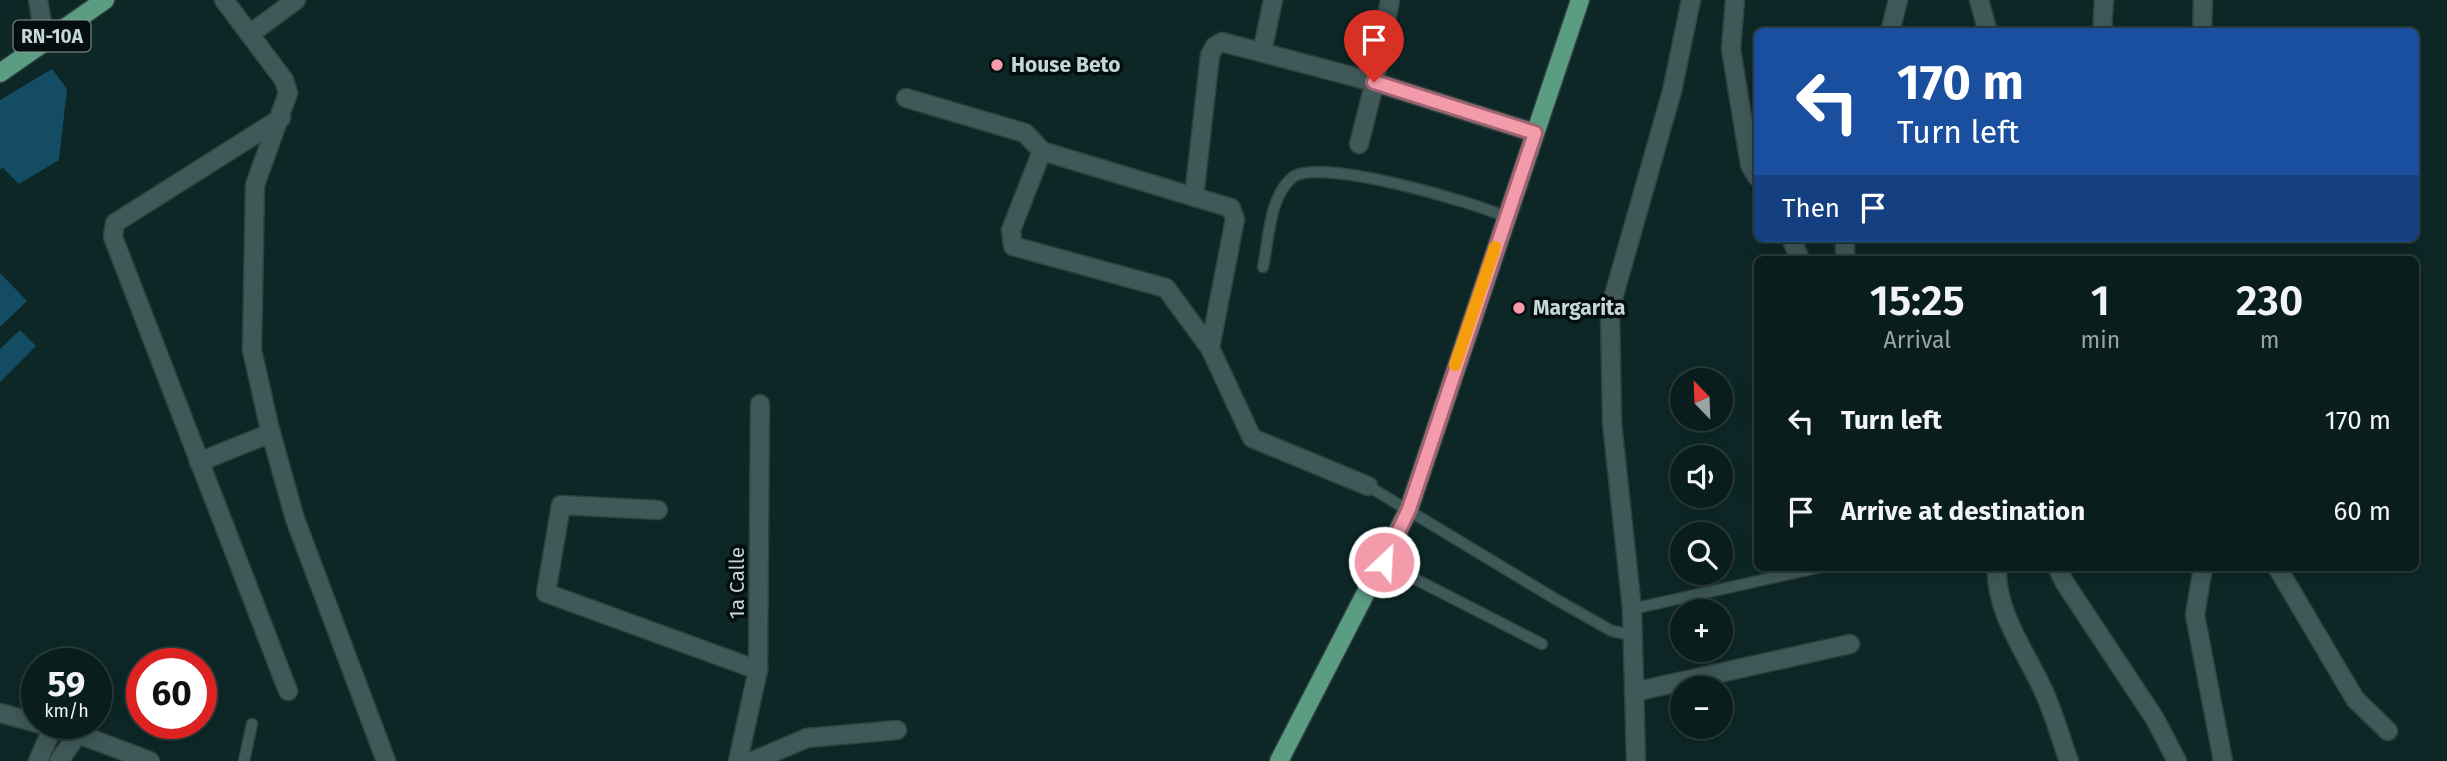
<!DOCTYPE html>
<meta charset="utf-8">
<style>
body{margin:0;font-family:"Fira Sans",sans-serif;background:#132626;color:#f1f3f6;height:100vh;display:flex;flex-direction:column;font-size:26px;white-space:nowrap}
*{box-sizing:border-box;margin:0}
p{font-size:23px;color:#99a2a4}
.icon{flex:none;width:38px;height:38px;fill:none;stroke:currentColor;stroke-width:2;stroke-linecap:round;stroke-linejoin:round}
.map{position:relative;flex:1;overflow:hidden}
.sheet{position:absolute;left:1754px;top:256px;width:665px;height:315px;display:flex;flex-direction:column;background:#0a1d1d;border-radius:10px;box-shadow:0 4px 18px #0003,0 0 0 2px #2a3b3b}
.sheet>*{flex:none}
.guide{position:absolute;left:1754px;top:28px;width:665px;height:214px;border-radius:10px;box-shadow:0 4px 18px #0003,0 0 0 2px #2a3b3b;background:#1a4fa0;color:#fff;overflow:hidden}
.needle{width:46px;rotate:337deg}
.fabs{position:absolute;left:1670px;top:368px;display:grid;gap:14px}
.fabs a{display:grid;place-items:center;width:63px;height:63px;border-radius:50%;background:#0a1d1d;box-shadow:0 4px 18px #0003,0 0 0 2px #2a3b3b;font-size:35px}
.speed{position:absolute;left:21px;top:648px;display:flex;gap:14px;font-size:35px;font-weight:700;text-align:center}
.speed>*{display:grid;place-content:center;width:91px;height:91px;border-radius:50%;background:#0a1d1d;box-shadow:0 4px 18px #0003,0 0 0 2px #2a3b3b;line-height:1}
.speed small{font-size:18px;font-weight:400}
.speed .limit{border:10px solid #d22;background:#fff;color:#111}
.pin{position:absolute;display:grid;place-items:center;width:60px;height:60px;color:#fff;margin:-72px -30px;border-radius:50% 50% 50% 0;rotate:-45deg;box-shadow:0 0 7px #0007}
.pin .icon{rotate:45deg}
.me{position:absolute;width:77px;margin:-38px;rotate:25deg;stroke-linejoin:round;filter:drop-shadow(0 0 5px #0008)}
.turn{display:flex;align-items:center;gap:24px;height:147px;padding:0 28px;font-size:32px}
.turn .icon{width:91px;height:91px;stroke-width:2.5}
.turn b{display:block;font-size:49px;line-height:60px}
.then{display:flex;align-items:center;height:66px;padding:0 28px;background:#0003;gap:14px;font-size:26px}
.eta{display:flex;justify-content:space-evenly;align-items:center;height:119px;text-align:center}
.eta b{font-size:42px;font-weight:600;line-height:49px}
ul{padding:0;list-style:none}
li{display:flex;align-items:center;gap:21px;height:91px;padding:0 28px}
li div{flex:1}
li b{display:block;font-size:26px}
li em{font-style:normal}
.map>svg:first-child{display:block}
</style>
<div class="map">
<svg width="2447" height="761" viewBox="0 0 2447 761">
<rect width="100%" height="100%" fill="#0d2727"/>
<g fill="#134c63">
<path d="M 52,69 L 67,89 L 59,160 L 19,184 L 3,168 L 0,169 L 0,100 Z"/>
<path d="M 0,273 L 27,301 L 0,327 Z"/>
<path d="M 20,330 L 36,346 L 0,382 L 0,349 Z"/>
</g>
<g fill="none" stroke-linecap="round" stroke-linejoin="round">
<defs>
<g id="lane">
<path d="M 1263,267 C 1269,239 1269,196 1293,177 C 1320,157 1473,202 1506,217"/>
<path d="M 1368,486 L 1557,600 L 1612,631 L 1633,635"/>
<path d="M 1384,563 L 1542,644"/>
<path d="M 1632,609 L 1821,567"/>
<path d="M 244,761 L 252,724"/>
</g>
<g id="street">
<path d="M 38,0 L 45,41"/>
<path d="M 224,0 L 284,80 L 288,93 L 255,185 L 252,350 L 269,426 L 295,519 L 386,761"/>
<path d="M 1735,0 L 1731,49 L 1750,165 L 1757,177"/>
<path d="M 1979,0 L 1988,32"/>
<path d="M 1890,32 L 1898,0"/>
<path d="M 2102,32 L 2104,0"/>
<path d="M 2202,32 L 2203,0"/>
<path d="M 250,34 L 296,0"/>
<path d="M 1262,52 L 1273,0"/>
<path d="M 906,98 L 1025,133 L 1042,151 L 1231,208 L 1235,219 L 1210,348"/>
<path d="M 281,118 L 115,223 L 113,237 L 288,691"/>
<path d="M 1359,144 L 1373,89 L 1390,0"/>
<path d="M 1042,151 L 1011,230 L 1013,246 L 1166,288 L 1210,348 L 1252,438 L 1368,486"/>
<path d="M 1194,197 L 1210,55 L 1215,46 L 1222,42 L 1374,82 L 1535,133"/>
<path d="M 1791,238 L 1800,259"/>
<path d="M 1845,238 L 1845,259"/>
<path d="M 199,462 L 271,433"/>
<path d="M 658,510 L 561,505 L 546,593 L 758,670"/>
<path d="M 1997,567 C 1995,613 2027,653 2045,694 C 2054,715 2061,739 2069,761"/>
<path d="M 2057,567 L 2065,583 L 2155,719 L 2177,761"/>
<path d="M 2203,567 L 2195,615 L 2223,761"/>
<path d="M 2277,567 L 2355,699 L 2388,731"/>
<path d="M 1634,692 L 1850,644"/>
<path d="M 38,761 L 53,727"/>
<path d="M 59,761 L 78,734"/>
<path d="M 738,761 L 758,670 L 760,404"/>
<path d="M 753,761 L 807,738 L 897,730"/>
<path d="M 1636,761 L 1632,609 L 1612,423 L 1610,309 L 1672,91 L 1691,0"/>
</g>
<path id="secondary" d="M 0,713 L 78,734 L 150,761"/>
<g id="primary">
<path d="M 0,73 L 105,0"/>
<path d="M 1279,761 L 1409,509 L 1580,0"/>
</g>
</defs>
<use href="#lane" stroke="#303f3f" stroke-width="13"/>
<use href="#street" stroke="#303f3f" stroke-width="21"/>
<use href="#secondary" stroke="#303f3f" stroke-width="21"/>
<use href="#primary" stroke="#303f3f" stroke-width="21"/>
<use href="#lane" stroke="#3f5959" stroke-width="10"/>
<use href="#street" stroke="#3f5959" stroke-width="18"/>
<use href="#secondary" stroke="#3f5959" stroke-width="18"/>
<use href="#primary" stroke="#5b9d82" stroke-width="18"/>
</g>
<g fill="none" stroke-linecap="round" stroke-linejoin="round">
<defs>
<path id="route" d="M 1374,82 L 1535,133 L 1409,509 L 1384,562"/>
</defs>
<use href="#route" stroke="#9e646f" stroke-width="18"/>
<use href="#route" stroke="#f39aab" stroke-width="12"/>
<path stroke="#f59e0b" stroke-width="12" d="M 1455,365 L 1495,247"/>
</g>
<g fill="#f39aab" stroke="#040e0e" stroke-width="2.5">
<circle cx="997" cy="65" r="7"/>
<circle cx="1519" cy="308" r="7"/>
</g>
<g text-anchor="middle" stroke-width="7" stroke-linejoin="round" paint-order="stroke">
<rect fill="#040e0e" stroke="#8c9999" stroke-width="2" x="13.5" y="20.5" width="77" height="31" rx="5"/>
<g font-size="19" font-weight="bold" fill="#c6d5d5">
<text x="52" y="43">RN-10A</text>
</g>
<g font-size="21" font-weight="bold" fill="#c6d5d5" stroke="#040e0e" text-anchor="start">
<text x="1011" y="72">House Beto</text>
<text x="1533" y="315">Margarita</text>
</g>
<g font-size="21" fill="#c6d5d5" stroke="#040e0e">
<text transform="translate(737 583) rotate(-90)" y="7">1a Calle</text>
</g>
</g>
</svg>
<div class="fabs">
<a><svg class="needle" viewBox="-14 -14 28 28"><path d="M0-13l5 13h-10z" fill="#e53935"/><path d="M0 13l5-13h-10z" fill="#99a2a4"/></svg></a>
<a><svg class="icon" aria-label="sound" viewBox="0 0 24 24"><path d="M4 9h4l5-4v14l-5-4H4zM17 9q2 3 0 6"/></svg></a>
<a><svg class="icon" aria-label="search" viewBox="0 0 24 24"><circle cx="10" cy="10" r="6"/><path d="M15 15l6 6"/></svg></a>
<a>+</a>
<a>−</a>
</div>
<div class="speed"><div>59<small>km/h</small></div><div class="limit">60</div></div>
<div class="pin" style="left:1374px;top:82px;background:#d93025"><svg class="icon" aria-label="arrive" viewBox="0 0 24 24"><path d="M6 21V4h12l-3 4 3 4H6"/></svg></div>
<svg class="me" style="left:1384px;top:562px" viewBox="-20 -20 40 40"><circle r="17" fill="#f39aab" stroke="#fff" stroke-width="3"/><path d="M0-11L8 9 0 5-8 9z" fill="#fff"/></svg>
<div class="guide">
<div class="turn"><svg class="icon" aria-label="left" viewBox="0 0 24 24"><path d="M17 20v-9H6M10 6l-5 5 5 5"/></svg><div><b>170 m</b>Turn left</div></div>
<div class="then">Then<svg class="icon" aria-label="arrive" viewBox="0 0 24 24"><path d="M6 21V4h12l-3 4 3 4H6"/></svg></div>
</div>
<section class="sheet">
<div class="eta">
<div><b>15:25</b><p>Arrival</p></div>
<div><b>1</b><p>min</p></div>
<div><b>230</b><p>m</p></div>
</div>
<ul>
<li><svg class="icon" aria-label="left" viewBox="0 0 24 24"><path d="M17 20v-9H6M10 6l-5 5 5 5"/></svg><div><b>Turn left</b></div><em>170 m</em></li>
<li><svg class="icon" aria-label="arrive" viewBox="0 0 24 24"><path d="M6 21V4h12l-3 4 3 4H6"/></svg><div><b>Arrive at destination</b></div><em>60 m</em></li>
</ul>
</section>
</div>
